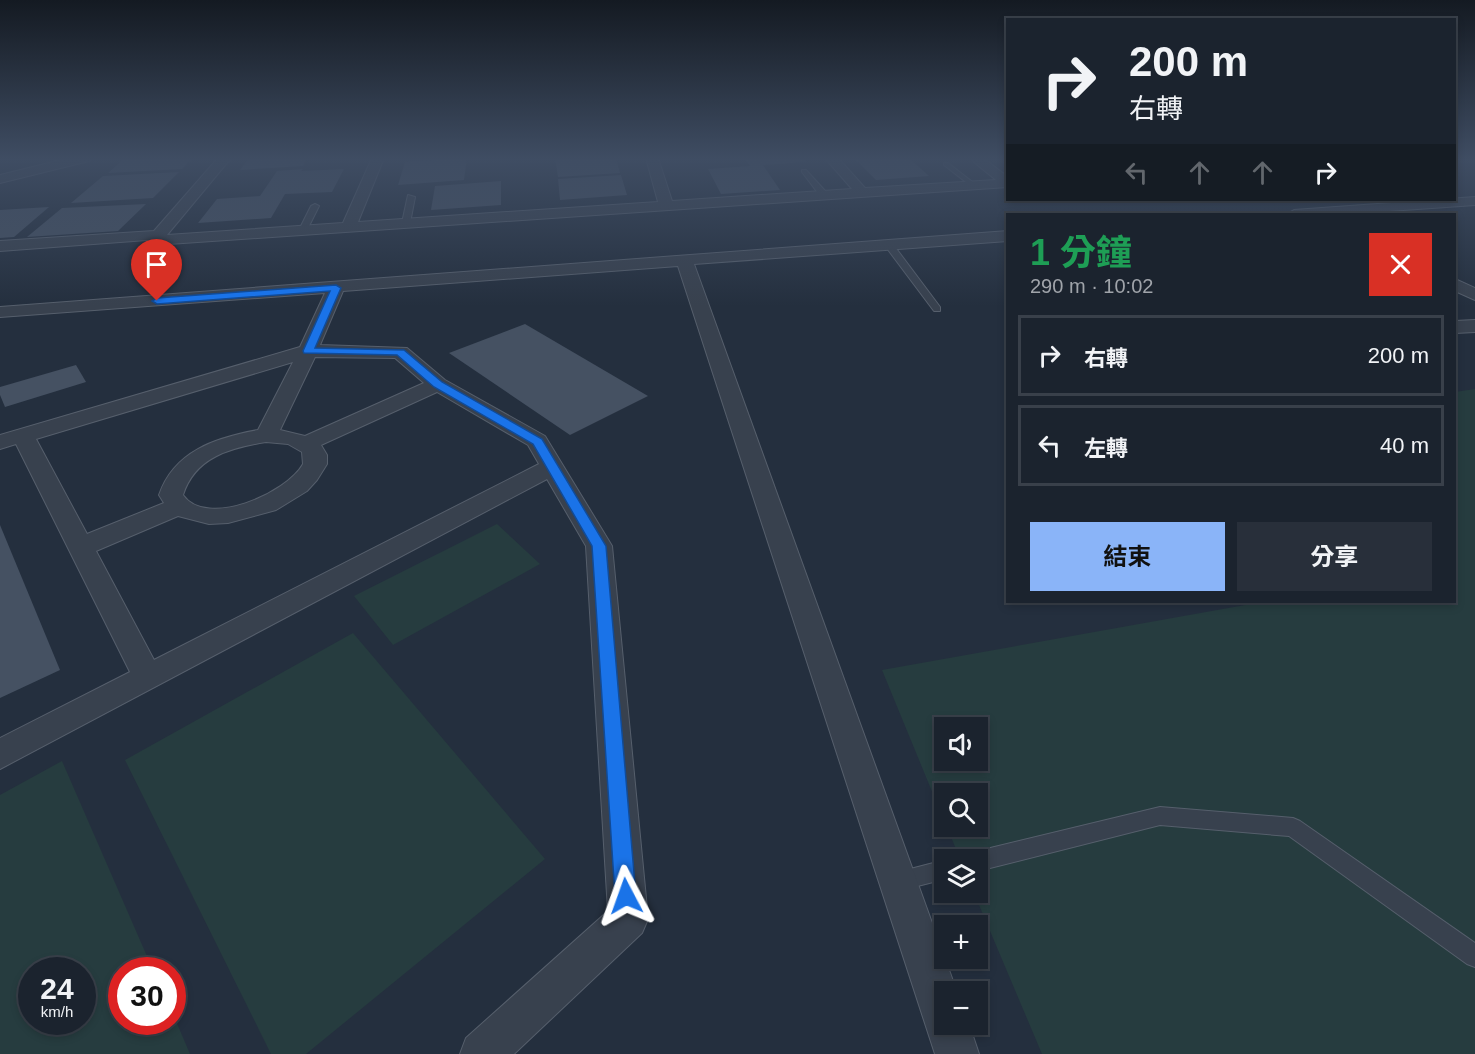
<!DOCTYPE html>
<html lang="zh-TW">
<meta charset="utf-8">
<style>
body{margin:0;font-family:Helvetica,"Noto Sans TC",sans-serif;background:#282f3a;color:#f1f3f6;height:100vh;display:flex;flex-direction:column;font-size:22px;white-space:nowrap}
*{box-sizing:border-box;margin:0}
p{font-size:20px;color:#a0a4aa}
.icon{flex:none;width:33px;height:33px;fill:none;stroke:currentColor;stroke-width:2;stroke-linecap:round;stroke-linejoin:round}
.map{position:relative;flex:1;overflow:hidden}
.side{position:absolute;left:1006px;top:213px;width:450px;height:390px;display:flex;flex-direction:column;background:#1b232e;border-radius:0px;box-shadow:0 3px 9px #0003,0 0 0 2px #39404a}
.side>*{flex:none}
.banner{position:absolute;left:1006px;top:18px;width:450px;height:183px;border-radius:0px;box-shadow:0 3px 9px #0003,0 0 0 2px #39404a;background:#1b232e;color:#f1f3f6;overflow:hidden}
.fabs{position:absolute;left:934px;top:717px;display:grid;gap:12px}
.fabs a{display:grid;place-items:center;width:54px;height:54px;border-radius:0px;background:#1b232e;box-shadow:0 3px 9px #0003,0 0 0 2px #39404a;font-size:30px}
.speed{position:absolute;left:18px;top:957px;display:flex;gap:12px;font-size:30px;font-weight:700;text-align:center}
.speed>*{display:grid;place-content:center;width:78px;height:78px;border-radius:50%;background:#1b232e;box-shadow:0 3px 9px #0003,0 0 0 2px #39404a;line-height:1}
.speed small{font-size:15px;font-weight:400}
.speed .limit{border:9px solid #d22;background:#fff;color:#111}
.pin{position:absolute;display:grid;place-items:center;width:51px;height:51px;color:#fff;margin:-62px -26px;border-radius:50% 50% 50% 0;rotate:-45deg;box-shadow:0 0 6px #0007}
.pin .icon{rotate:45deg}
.me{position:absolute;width:66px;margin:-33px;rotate:356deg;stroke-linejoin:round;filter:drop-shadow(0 0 4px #0008)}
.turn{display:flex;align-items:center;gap:21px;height:126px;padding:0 24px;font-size:27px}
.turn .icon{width:78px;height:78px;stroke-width:2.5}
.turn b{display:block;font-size:42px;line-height:51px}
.lanes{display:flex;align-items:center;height:57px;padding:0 24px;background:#0003;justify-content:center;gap:30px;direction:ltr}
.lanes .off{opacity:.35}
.round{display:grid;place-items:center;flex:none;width:63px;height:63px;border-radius:0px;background:#282f3a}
.overview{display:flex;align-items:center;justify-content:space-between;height:102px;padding:0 24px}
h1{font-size:36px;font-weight:700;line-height:45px;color:#1e9e55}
.cta{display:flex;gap:12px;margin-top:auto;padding:12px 24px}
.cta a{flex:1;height:69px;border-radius:0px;background:#8ab4f8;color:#111;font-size:24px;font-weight:700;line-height:69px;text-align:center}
.cta a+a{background:#282f3a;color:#f1f3f6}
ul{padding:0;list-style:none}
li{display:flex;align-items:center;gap:18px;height:81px;margin:0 12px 9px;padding:0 12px;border:3px solid #39404a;border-radius:0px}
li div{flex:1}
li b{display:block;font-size:22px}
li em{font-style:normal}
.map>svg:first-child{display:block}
</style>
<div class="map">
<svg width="1475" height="1054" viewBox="0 0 1475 1054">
<rect width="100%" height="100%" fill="#242f3e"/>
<g fill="#263c3f" fill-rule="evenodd">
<path d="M 1475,389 L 1475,1054 L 1042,1054 L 974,893 L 978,892 L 978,860 L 960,859 L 947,827 L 978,826 L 978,794 L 945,794 L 945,823 L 882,670 L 1262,602 L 1455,602 L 1455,392 ZM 945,728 L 978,728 L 978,760 L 945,760 Z"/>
<path d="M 497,524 L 540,564 L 393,645 L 354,596 Z"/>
<path d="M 353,633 L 545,859 L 306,1054 L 271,1054 L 125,760 Z"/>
<path d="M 62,761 L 153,970 L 122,970 L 122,1022 L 172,1022 L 173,1014 L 190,1054 L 0,1054 L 0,795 ZM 82,970 L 82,1022 L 32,1022 L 32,970 Z"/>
</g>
<g fill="#455162">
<path d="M 125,158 L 193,158 L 182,169 L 108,173 Z"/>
<path d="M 249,158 L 307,158 L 303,166 L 240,170 Z"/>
<path d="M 462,158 L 467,158 L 464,180 L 398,185 L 405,162 Z"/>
<path d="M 555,158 L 616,158 L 620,173 L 558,177 Z"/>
<path d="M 745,158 L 804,158 L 807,162 L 763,165 L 780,190 L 721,194 L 708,169 L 750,166 Z"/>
<path d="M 863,158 L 909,158 L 929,176 L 876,180 L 855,159 Z"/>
<path d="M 303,169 L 301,171 L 344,169 L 332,192 L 285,194 L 271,218 L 198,223 L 217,199 L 260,196 L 277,171 Z"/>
<path d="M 179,172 L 153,198 L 71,203 L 103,176 Z"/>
<path d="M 621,175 L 627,195 L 560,200 L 558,179 Z"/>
<path d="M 501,181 L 501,205 L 431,210 L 435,186 Z"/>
<path d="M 146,204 L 118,231 L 27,237 L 62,208 Z"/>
<path d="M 49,207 L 14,237 L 0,238 L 0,210 Z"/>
<path d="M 525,324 L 648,396 L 570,435 L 449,353 Z"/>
<path d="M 76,365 L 86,382 L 5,407 L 0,395 L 0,387 Z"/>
<path d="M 0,525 L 60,670 L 0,698 Z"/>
</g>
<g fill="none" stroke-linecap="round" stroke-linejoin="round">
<defs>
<g id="lane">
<path d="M 944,163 L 948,163 L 975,184 L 975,186 L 971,186 L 944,165 Z"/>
<path d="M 802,170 L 806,170 L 827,193 L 827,197 L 821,197 L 802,172 Z"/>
<path d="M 408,195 L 415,197 L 410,223 L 406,225 L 402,223 Z"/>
<path d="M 315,204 L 319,206 L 307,230 L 300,232 L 299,230 L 311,206 Z"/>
<path d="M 886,243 L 892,243 L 940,307 L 940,311 L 934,311 L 886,247 Z"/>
<path d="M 1160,807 L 1293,818 L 1300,821 L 1475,943 L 1475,967 L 1467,964 L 1289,836 L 1160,825 L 978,871 L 978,860 L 969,860 L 971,854 L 978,851 Z"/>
<path d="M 945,860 L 945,879 L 898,891 L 891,888 L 888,881 L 891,874 Z"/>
</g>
<g id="street">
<path d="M 69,158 L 91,158 L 89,161 L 0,183 L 0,175 Z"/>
<path d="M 218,158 L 231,158 L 167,235 L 343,223 L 372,158 L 384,158 L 358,222 L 658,202 L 646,158 L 658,158 L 672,201 L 852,189 L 825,158 L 838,158 L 865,188 L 996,180 L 969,158 L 983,158 L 1008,177 L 1008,187 L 154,245 L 147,240 L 0,251 L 0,241 L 154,231 Z"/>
<path d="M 1475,197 L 1475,205 L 1346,214 L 1287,214 L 1294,210 Z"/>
<path d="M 1008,231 L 1008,241 L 694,264 L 957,992 L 945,992 L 945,1024 L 969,1024 L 979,1054 L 935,1054 L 678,266 L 343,291 L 320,345 L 407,348 L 445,380 L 545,436 L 612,546 L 648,919 L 642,933 L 514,1054 L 460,1054 L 466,1038 L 608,911 L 586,546 L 547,479 L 0,769 L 0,738 L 130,672 L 16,444 L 0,449 L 0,435 L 300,347 L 325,293 L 0,317 L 0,307 ZM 315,357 L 395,358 L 424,383 L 305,436 L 280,430 ZM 293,362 L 258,430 C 215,438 174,451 159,495 L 164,503 L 87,534 L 36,439 ZM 437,392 L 528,445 L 539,464 L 154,660 L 96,551 L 178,516 L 209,524 L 228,523 L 276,510 L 307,491 L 317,480 L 327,464 L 327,455 L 321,445 ZM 266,442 L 288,444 L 302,452 L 303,464 C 287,493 207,529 183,495 C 195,457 230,448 266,442 Z"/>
<path d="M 1455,279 L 1475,288 L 1475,300 L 1455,291 Z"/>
<path d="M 1475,320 L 1475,332 L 1455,333 L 1455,321 Z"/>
</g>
</defs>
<use href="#lane" stroke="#565f6c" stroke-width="2"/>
<use href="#street" stroke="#565f6c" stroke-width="2"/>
<use href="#lane" fill="#38414e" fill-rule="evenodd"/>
<use href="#street" fill="#38414e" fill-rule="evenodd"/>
</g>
<linearGradient id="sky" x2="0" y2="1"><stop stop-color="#141a22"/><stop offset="0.52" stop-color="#3f4d63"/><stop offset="1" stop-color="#3f4d63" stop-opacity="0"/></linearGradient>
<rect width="1475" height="306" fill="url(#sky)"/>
<path fill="#1a73e8" stroke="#114b97" stroke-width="1.5" d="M 336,285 L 341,288 L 315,348 L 404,350 L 442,382 L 542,439 L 606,546 L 636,896 L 633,903 L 626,906 L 618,903 L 615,896 L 592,546 L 533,444 L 434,387 L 397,355 L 304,353 L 303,351 L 330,291 L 157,304 L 152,301 L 157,298 Z"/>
</svg>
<div class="fabs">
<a><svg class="icon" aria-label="sound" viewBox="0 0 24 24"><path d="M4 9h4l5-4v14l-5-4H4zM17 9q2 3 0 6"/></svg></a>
<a><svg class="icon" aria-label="search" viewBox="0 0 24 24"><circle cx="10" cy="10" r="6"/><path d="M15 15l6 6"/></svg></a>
<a><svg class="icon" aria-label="layers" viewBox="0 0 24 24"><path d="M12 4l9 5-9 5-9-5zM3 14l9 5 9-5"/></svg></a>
<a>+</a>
<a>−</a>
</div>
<div class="speed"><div>24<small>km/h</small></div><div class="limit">30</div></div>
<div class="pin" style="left:157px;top:301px;background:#d93025"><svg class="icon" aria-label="arrive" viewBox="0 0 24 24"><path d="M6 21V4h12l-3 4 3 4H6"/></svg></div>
<svg class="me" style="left:626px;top:896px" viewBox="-20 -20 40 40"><path d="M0-17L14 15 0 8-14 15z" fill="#1a73e8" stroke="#fff" stroke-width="4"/></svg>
<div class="banner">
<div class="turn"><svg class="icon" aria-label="right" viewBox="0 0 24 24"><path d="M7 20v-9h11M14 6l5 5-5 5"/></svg><div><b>200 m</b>右轉</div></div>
<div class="lanes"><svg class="icon off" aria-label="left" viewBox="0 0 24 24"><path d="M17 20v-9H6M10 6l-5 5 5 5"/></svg><svg class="icon off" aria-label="ahead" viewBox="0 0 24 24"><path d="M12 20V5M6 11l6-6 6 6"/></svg><svg class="icon off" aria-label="ahead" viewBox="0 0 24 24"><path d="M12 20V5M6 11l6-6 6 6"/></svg><svg class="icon" aria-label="right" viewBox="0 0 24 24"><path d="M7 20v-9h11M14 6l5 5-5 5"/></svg></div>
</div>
<section class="side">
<div class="overview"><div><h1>1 分鐘</h1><p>290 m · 10:02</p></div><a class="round" style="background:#d93025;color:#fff"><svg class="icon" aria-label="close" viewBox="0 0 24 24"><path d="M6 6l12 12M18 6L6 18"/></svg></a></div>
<ul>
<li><svg class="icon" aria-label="right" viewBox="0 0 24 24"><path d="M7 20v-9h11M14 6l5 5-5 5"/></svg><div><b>右轉</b></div><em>200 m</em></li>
<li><svg class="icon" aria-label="left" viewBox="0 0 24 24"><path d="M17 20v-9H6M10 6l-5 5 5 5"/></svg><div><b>左轉</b></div><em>40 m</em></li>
</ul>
<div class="cta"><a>結束</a><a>分享</a></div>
</section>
</div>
